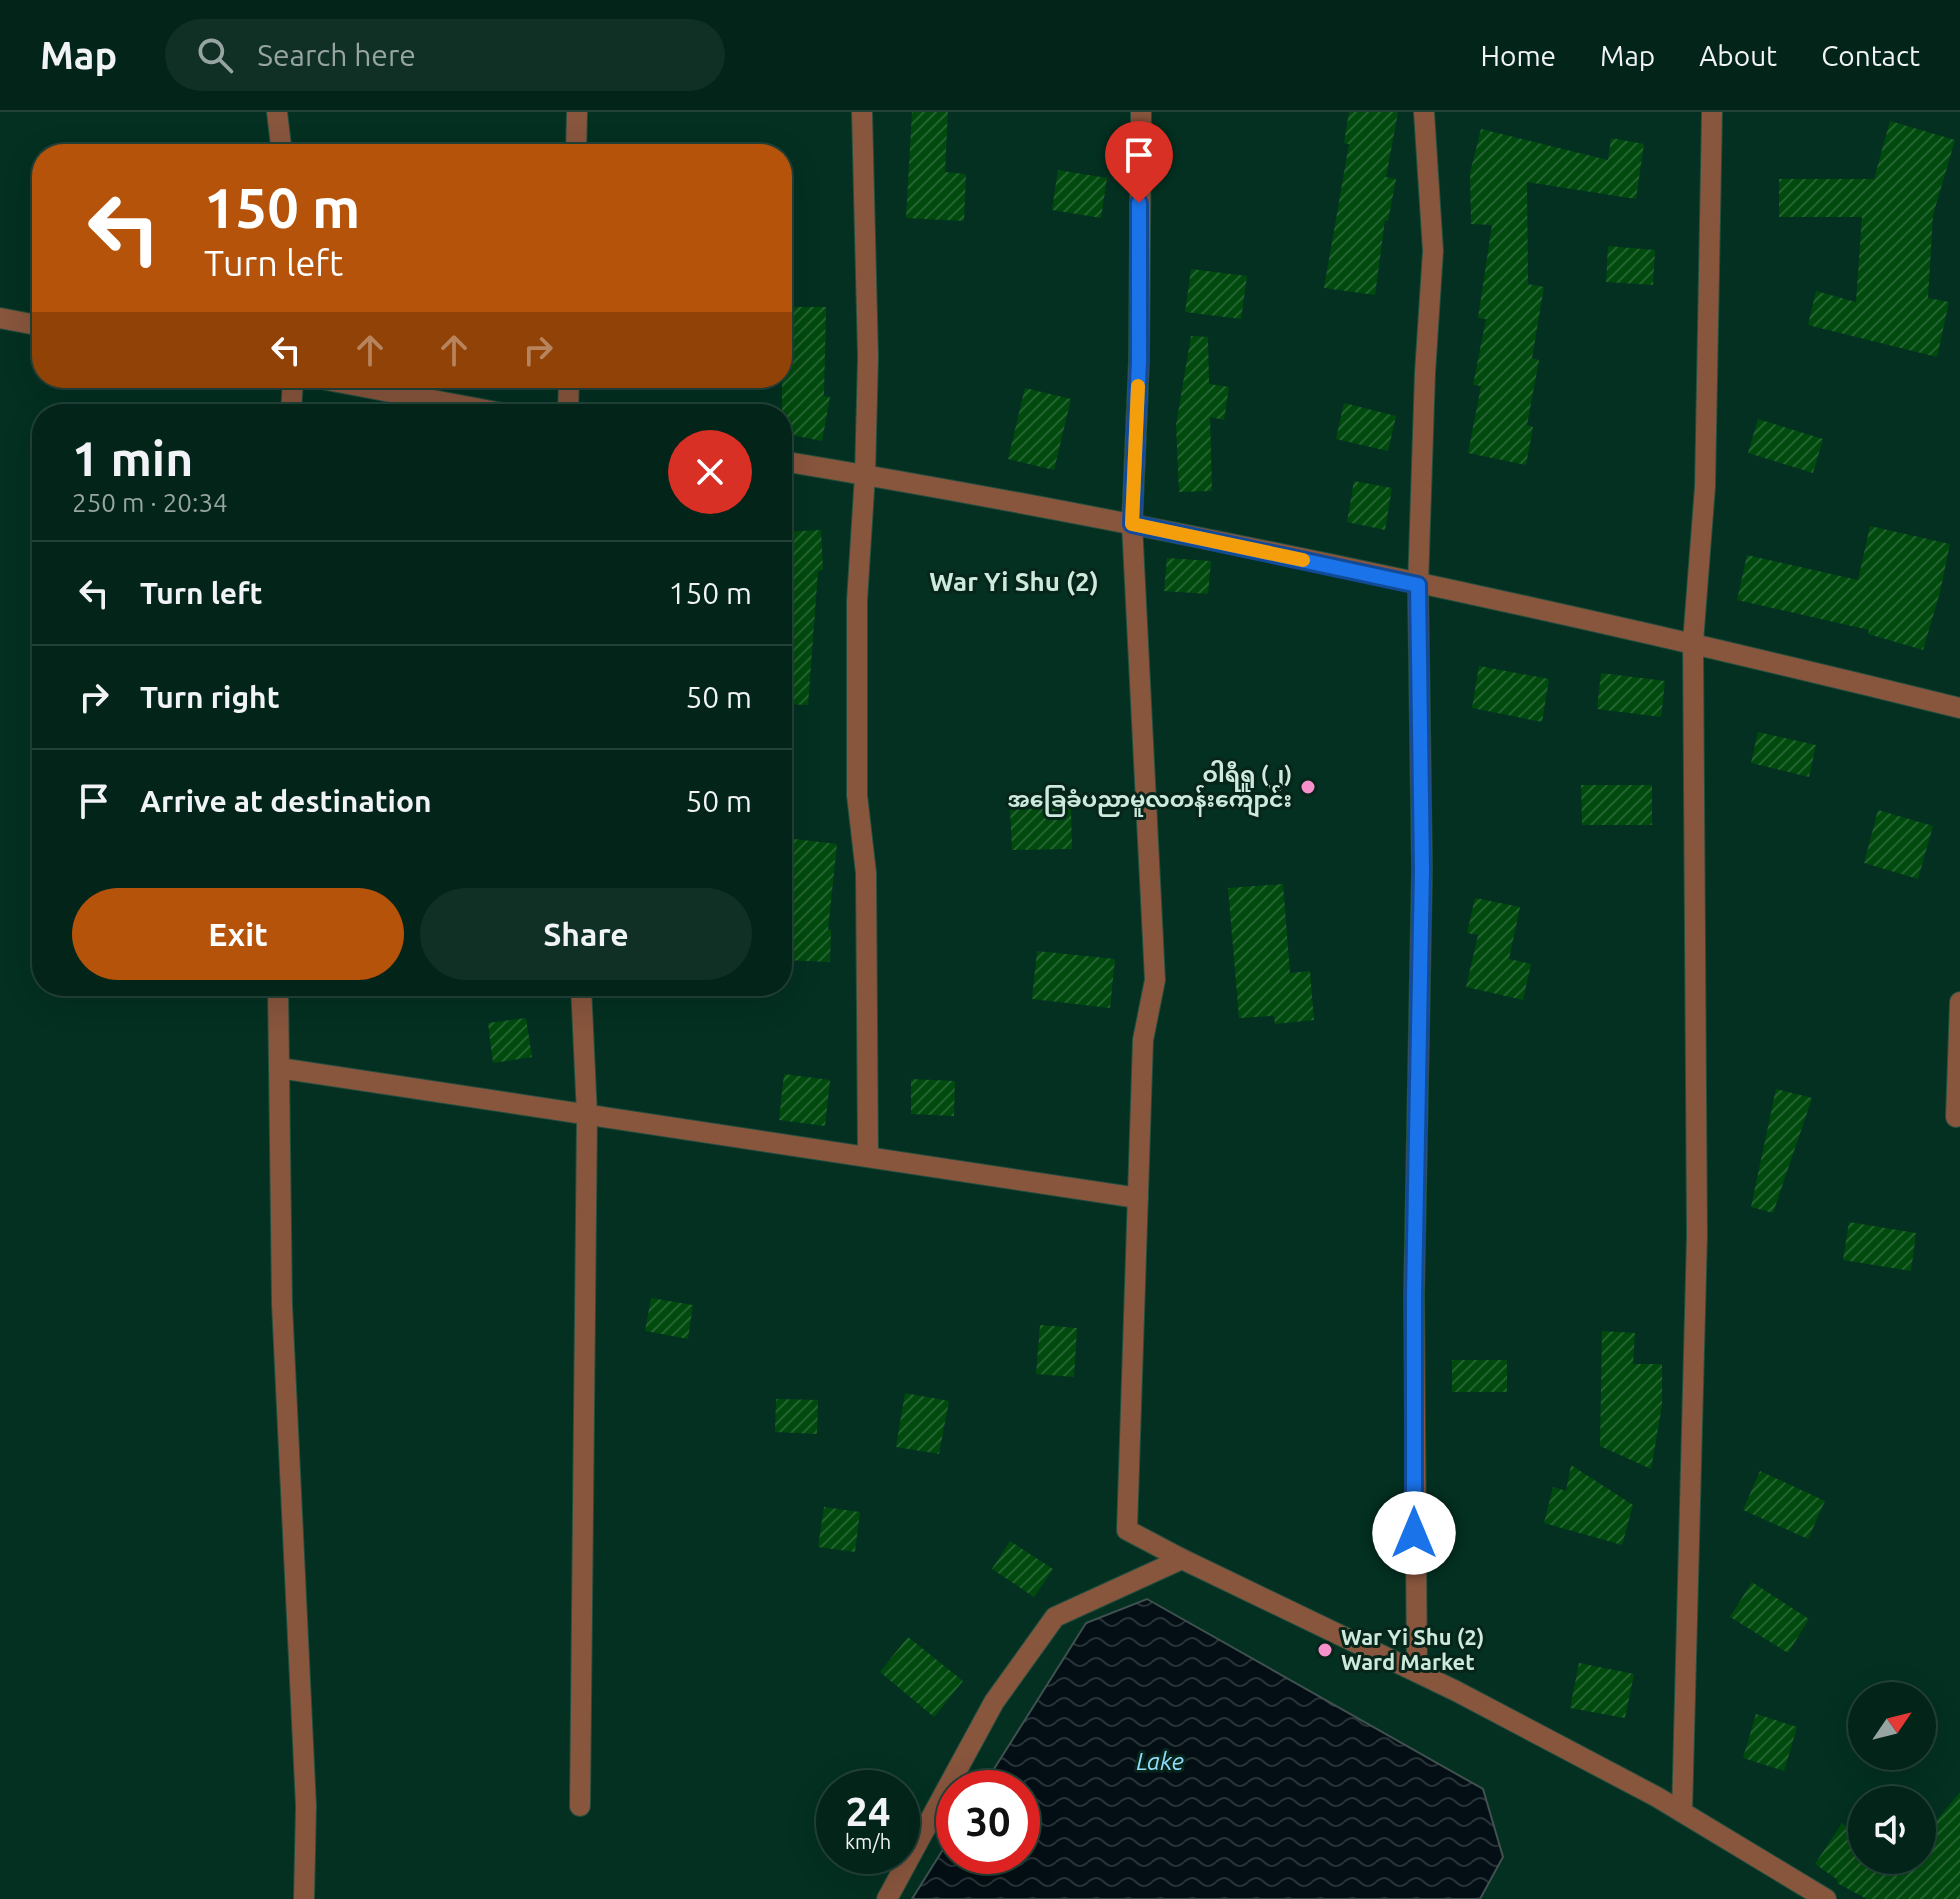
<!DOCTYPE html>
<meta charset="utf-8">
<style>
body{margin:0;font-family:Ubuntu,"Noto Sans Myanmar",sans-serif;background:#103026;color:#f1f3f6;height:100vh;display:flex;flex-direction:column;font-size:30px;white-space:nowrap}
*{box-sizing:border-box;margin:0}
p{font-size:26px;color:#96a4a2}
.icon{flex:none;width:44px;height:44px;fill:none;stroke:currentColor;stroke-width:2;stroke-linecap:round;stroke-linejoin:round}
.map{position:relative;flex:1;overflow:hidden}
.sheet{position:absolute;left:32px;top:292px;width:760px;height:592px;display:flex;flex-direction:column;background:#022419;border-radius:32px;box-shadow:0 8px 32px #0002,0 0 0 2px #234138}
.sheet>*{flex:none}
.guide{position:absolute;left:32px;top:32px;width:760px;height:244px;border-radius:32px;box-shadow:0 8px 32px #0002,0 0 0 2px #234138;background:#b45309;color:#fff;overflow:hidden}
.needle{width:52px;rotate:55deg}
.tools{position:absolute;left:1848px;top:1570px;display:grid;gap:16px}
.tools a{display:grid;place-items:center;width:88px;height:88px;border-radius:50%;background:#022419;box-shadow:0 8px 32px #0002,0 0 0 2px #234138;font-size:40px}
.speed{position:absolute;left:816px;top:1658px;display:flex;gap:16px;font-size:40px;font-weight:700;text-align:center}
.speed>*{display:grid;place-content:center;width:104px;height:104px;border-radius:50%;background:#022419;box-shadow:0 8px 32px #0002,0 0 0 2px #234138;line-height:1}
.speed small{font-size:20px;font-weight:400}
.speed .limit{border:12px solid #d22;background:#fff;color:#111}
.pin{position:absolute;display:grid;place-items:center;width:68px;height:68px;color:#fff;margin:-82px -34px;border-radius:50% 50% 50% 0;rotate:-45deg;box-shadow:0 0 8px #0007}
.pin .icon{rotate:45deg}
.me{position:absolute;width:88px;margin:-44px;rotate:0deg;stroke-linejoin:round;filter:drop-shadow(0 0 6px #0008)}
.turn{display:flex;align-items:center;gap:28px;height:168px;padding:0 40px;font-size:36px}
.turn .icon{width:104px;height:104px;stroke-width:2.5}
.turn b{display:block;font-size:56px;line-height:68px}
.lanes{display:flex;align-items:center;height:76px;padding:0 40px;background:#0003;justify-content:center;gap:40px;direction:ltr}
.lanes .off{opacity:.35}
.round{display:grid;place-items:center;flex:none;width:84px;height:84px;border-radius:42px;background:#103026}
.summary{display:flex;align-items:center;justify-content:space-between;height:136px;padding:0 40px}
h1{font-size:48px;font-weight:700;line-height:60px}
.cta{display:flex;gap:16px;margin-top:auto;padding:16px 40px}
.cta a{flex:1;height:92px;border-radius:48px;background:#b45309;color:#fff;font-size:32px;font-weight:700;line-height:92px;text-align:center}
.cta a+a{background:#103026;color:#f1f3f6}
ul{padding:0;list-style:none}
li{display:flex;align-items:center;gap:24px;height:104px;padding:0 40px;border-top:2px solid #234138}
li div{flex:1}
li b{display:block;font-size:30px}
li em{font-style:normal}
header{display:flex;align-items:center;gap:48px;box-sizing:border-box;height:112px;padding:0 40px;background:#022419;border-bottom:2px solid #234138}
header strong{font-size:38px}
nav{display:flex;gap:44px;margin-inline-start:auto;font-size:28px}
.search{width:560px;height:72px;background:#103026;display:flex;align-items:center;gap:20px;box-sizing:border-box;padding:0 28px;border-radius:44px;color:#96a4a2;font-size:30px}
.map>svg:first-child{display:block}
</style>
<header>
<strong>Map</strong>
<div class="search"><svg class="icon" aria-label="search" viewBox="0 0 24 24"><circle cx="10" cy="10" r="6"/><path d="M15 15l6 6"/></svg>Search here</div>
<nav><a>Home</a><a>Map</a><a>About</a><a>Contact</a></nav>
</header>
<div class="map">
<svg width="1960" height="1787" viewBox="0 0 1960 1787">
<defs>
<pattern id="water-waves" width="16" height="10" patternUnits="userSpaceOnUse" patternTransform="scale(2)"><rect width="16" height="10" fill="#030f14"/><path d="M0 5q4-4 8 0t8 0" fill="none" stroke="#273236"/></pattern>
<pattern id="building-hatch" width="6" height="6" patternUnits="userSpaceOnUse" patternTransform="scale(2)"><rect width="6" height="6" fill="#004a0e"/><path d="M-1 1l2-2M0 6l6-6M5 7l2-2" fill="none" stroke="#246431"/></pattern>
</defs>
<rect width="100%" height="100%" fill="#033021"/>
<path fill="url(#water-waves)" stroke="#405150" stroke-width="2" d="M 1147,1487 L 1483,1677 L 1503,1745 L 1480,1787 L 912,1787 L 954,1720 L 954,1744 L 1022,1744 L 1022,1676 L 982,1676 L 1086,1511 Z"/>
<g fill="url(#building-hatch)">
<path d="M 912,0 L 948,0 L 945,60 L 966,62 L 964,109 L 906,106 Z"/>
<path d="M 1349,0 L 1398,0 L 1386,65 L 1396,67 L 1388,109 L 1385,108 L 1375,183 L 1324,176 L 1349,32 L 1344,31 Z"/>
<path d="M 1890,9 L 1955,28 L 1933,103 L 1928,186 L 1949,190 L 1937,245 L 1808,213 L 1816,179 L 1856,190 L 1862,105 L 1779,105 L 1779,67 L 1874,67 Z"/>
<path d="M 1481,17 L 1608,48 L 1611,26 L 1644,32 L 1636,87 L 1527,70 L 1528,172 L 1544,175 L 1532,246 L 1539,248 L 1527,313 L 1533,315 L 1526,353 L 1468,341 L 1481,274 L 1473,273 L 1486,207 L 1478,206 L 1492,113 L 1471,112 L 1470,61 Z"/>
<path d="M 1058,58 L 1107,66 L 1101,106 L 1052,98 Z"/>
<path d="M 1608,134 L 1655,138 L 1653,173 L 1606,170 Z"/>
<path d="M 1191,157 L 1247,164 L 1241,207 L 1185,200 Z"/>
<path d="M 782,195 L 826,195 L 824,284 L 830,285 L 822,329 L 782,321 Z"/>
<path d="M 1191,224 L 1208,225 L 1209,272 L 1229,275 L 1224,308 L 1210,305 L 1212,379 L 1179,380 L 1176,313 Z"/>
<path d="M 1025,276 L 1071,287 L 1054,358 L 1008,347 Z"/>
<path d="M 1344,291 L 1396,304 L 1388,339 L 1336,327 Z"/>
<path d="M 1758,307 L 1823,327 L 1813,361 L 1748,341 Z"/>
<path d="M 1354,369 L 1392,376 L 1385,418 L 1347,410 Z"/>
<path d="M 1870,414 L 1950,432 L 1940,480 L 1923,538 L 1868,522 L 1869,518 L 1737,488 L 1747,443 L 1858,468 Z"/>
<path d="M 821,418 L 823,458 L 818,459 L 808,593 L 782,592 L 782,420 Z"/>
<path d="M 1167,446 L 1211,449 L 1208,482 L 1164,479 Z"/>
<path d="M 1479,554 L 1549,567 L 1542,610 L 1472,596 Z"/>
<path d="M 1601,561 L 1665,569 L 1661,605 L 1597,597 Z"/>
<path d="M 1758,620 L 1816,633 L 1809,665 L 1751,651 Z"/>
<path d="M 1581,673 L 1652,673 L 1652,713 L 1582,713 Z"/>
<path d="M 1071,696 L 1072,737 L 1012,738 L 1010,697 Z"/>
<path d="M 1878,698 L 1933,714 L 1918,767 L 1864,751 Z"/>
<path d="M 794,727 L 837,732 L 828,817 L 831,818 L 830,850 L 782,848 L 782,814 L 784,815 Z"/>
<path d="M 1283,772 L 1290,861 L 1310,859 L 1314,908 L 1275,912 L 1274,904 L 1239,906 L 1228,776 Z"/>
<path d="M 1475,786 L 1520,795 L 1509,847 L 1531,852 L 1523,888 L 1466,875 L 1478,823 L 1467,821 Z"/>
<path d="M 1037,839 L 1115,847 L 1110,896 L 1032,887 Z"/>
<path d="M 526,906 L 532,945 L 493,951 L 488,911 Z"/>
<path d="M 784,962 L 830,968 L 825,1014 L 779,1008 Z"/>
<path d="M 911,967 L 955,969 L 954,1004 L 911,1002 Z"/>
<path d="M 1776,977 L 1812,986 L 1773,1101 L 1751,1095 Z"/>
<path d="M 1849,1110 L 1916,1121 L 1911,1159 L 1843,1148 Z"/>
<path d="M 651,1186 L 693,1193 L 688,1227 L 645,1219 Z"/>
<path d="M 1040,1213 L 1077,1216 L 1074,1265 L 1036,1262 Z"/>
<path d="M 1602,1219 L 1635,1221 L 1633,1252 L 1662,1252 L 1662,1293 L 1651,1357 L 1600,1334 Z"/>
<rect x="1452" y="1248" width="55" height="32"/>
<path d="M 905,1281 L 949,1289 L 939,1342 L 896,1335 Z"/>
<path d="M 776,1287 L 818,1288 L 817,1322 L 775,1320 Z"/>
<path d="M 1571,1353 L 1633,1393 L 1622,1433 L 1544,1411 L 1553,1375 L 1566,1379 Z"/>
<path d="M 1760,1359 L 1825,1389 L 1808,1427 L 1743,1398 Z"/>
<path d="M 824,1395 L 860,1400 L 855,1440 L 818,1435 Z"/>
<path d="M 1010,1429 L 1053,1457 L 1034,1485 L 992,1457 Z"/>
<path d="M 1752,1470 L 1809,1507 L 1788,1541 L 1730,1505 Z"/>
<path d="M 908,1525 L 963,1569 L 934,1605 L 880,1560 Z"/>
<path d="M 1579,1551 L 1634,1562 L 1625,1606 L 1570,1596 Z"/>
<path d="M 1756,1602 L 1797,1615 L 1784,1659 L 1743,1646 Z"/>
<path d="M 1960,1680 L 1960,1787 L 1867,1787 L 1837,1771 L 1838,1768 L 1815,1752 L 1842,1711 L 1862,1725 L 1862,1748 L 1922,1748 L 1922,1726 Z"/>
</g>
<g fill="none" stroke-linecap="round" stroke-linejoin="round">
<defs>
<g id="street">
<path d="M 277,0 L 282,42"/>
<path d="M 862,0 L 868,245 L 865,363 L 857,489 L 857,683 L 866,761 L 868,1045"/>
<path d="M 1141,0 L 1139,249 L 1132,412 L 1155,868 L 1143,928 L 1127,1418 L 1182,1447"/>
<path d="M 576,42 L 577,0"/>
<path d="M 0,206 L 42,214"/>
<path d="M 316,266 L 507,302"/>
<path d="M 291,302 L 293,266"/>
<path d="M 568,302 L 569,266"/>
<path d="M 782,349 C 1178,415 1571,500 1960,596"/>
<path d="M 278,874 L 282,1192 L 306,1694 L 304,1787"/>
<path d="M 279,956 L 1138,1086"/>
<path d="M 1956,1005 L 1960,890"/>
<path d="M 1417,1560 L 1414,1184 L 1422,758 L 1418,473 L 1425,261 L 1433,139 L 1424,0"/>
<path d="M 580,1694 L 587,1003 L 581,874"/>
<path d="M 1682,1700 L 1697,1123 L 1693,530 L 1705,375 L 1712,0"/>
<path d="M 887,1787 L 994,1590 L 1055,1505 L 1182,1447 L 1456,1579 L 1657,1685 L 1826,1787"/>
</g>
</defs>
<use href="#street" stroke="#234e3f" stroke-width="22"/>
<use href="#street" stroke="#88553d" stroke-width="20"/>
</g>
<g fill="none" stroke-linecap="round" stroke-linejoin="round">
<defs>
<path id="route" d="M 1139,91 L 1139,249 L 1132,412 L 1418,473 L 1422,758 L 1414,1184 L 1414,1421"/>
</defs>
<use href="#route" stroke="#114b97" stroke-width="20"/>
<use href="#route" stroke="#1a73e8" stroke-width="14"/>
<path stroke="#f59e0b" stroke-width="14" d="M 1138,274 L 1132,412 L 1303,448"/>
</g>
<g fill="#f890cc" stroke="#07251a" stroke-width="3">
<circle cx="1308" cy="675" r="8"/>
<circle cx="1325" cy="1538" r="8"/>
</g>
<g text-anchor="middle" stroke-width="6" stroke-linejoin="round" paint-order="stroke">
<g font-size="22" font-weight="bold" fill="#ceeadd" stroke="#07251a" text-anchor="end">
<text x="1292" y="670">ဝါရီရူ (၂)<tspan x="1292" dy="25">အခြေခံပညာမူလတန်းကျောင်း</tspan></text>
<text x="1341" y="1533" text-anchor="start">War Yi Shu (2)<tspan x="1341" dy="25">Ward Market</tspan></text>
</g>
<g font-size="24" font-style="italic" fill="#91ddfb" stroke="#07251a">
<text x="1160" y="1658">Lake</text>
</g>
<g font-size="26" font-weight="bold" fill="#ceeadd" stroke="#07251a">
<text x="1014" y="479">War Yi Shu (2)</text>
</g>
</g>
</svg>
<div class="tools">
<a><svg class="needle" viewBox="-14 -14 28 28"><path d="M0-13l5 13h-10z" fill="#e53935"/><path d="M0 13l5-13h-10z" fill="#96a4a2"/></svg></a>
<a><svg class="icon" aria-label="sound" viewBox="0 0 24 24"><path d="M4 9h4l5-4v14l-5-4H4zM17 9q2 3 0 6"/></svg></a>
</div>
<div class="speed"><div>24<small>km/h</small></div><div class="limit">30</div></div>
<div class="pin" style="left:1139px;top:91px;background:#d93025"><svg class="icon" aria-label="arrive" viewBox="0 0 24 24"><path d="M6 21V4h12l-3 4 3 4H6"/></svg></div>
<svg class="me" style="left:1414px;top:1421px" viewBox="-20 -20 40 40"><circle r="19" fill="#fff"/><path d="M0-13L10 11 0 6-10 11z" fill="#1a73e8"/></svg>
<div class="guide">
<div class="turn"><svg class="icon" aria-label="left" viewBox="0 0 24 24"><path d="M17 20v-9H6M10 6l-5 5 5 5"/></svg><div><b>150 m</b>Turn left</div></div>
<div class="lanes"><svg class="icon" aria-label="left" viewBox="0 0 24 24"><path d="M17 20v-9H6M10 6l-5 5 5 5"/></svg><svg class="icon off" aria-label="ahead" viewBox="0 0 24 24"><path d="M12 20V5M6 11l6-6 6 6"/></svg><svg class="icon off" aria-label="ahead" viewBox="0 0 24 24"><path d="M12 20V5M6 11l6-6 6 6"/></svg><svg class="icon off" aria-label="right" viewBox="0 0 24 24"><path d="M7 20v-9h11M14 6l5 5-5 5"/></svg></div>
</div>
<section class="sheet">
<div class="summary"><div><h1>1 min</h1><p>250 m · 20:34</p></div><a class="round" style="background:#d93025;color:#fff"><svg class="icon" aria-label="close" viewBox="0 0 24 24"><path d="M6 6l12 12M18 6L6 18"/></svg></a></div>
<ul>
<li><svg class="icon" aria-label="left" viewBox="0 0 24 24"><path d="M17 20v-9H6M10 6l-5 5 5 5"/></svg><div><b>Turn left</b></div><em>150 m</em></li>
<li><svg class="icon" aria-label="right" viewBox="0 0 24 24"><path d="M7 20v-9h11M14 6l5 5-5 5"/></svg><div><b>Turn right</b></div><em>50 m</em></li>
<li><svg class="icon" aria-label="arrive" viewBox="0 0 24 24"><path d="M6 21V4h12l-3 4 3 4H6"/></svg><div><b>Arrive at destination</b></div><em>50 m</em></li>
</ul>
<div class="cta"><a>Exit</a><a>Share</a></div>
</section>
</div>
